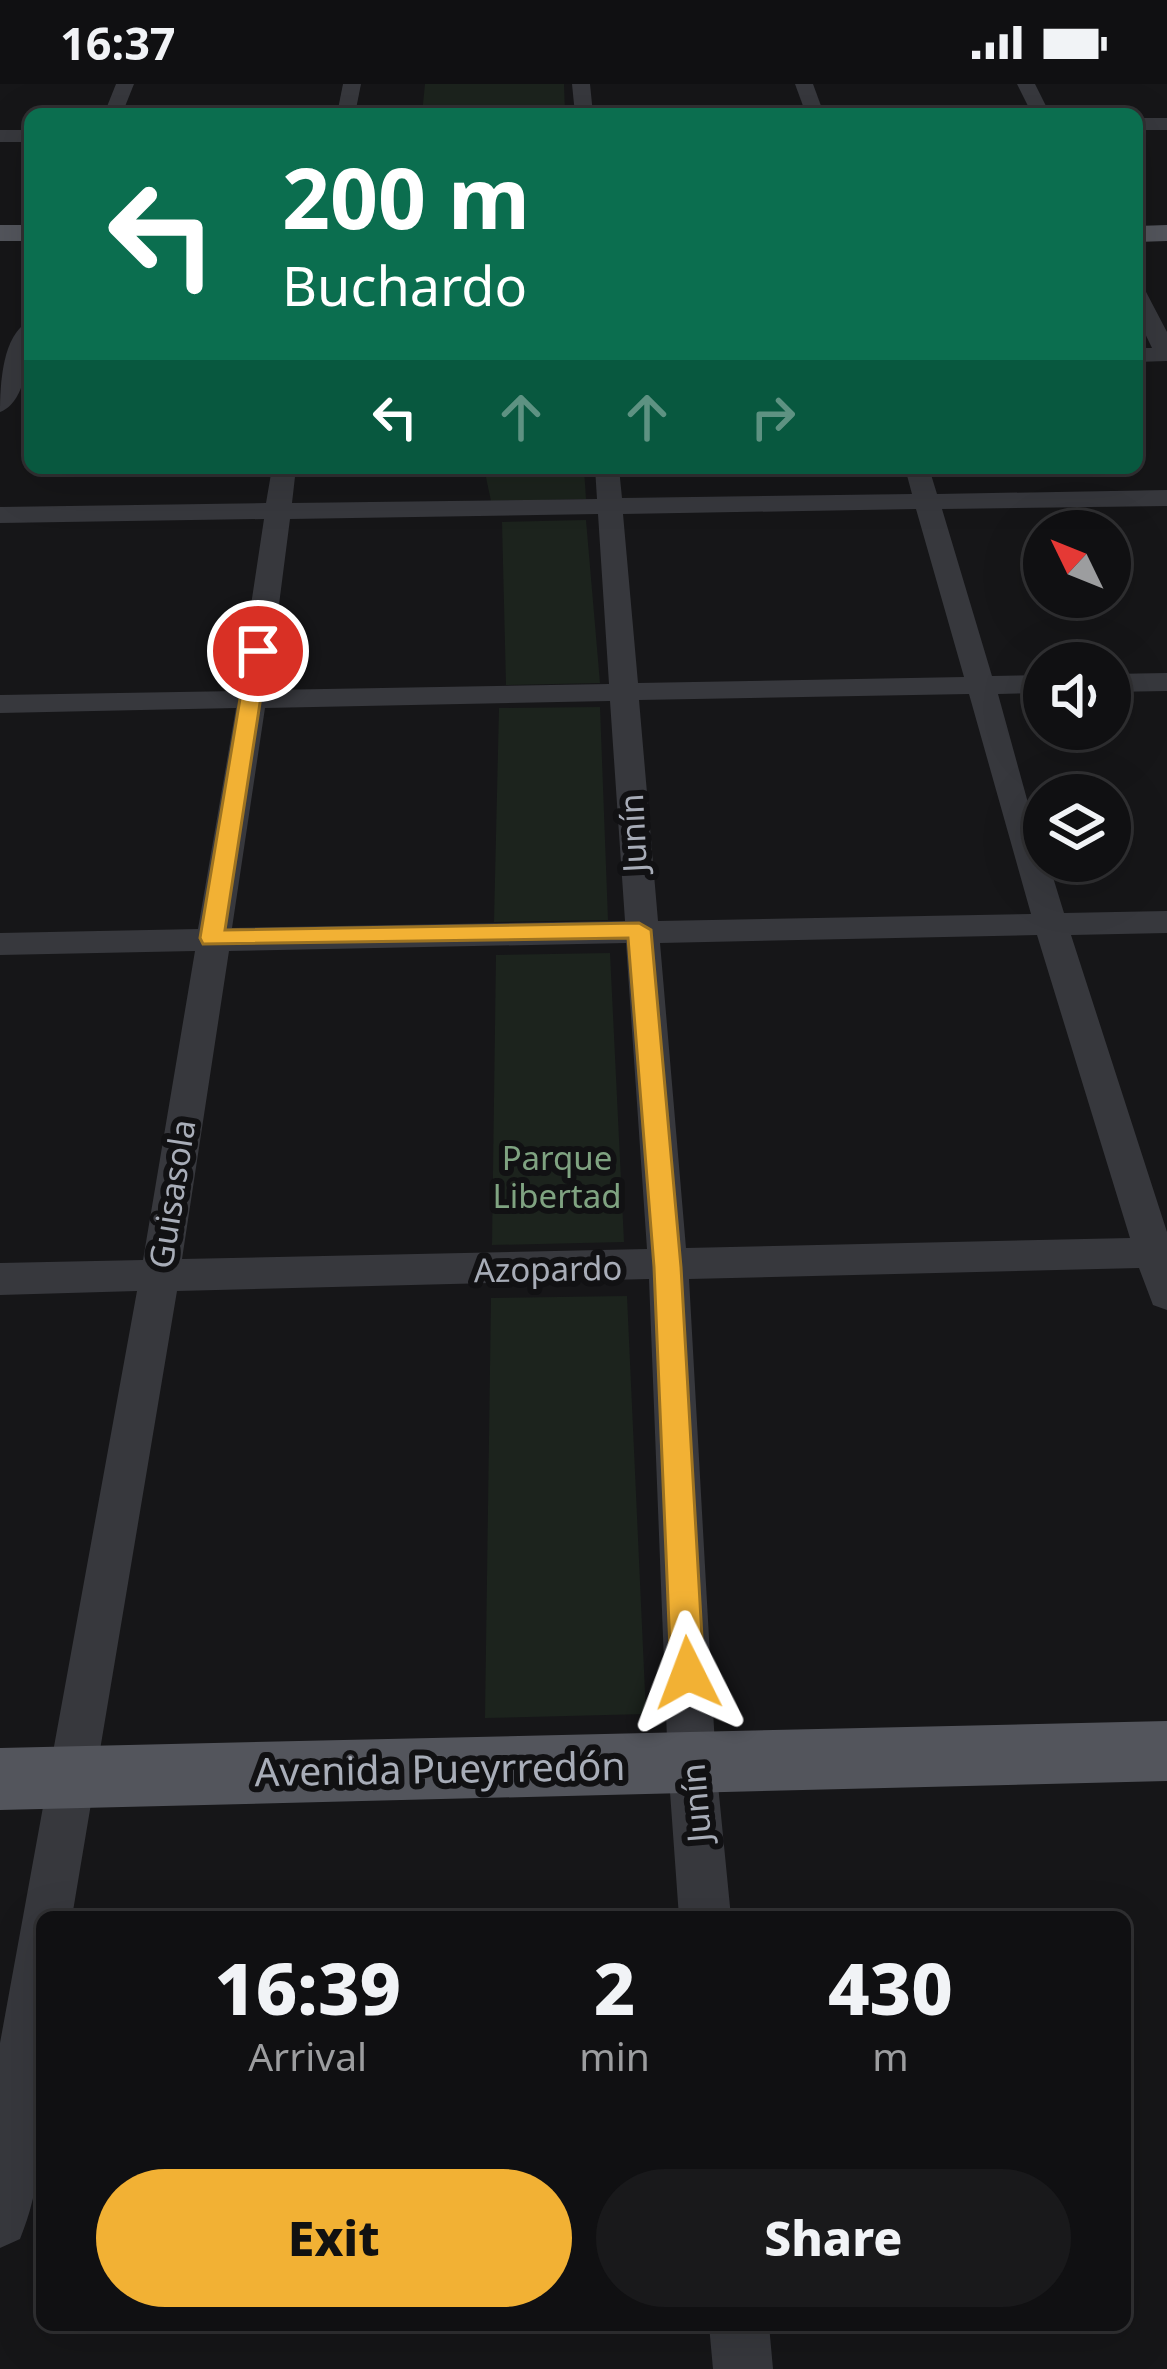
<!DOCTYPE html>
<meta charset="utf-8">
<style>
body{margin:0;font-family:"Noto Sans",sans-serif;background:#19191b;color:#f1f3f6;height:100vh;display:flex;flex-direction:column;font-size:45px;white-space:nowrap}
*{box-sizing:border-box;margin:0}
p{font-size:39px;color:#9c9d9f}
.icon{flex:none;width:66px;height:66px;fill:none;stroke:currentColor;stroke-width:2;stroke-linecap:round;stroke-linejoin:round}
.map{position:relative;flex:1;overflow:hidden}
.drawer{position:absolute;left:36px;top:1827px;width:1095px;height:420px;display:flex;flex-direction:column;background:#101012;border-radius:18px;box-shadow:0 12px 48px #0002,0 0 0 3px #303032}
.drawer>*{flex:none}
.top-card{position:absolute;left:24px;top:24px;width:1119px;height:366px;border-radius:18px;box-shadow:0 12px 48px #0002,0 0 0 3px #303032;background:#0b6e4f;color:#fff;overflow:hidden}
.needle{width:78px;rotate:313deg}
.buttons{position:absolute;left:1023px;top:426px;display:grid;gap:24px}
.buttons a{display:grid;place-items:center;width:108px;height:108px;border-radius:50%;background:#101012;box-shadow:0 12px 48px #0002,0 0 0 3px #303032;font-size:60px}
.pin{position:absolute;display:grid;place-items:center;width:102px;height:102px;color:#fff;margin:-51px;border:6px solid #fff;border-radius:50%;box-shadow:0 3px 12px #0007}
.me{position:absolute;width:132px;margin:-66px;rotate:357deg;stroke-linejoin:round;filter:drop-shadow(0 0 9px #0008)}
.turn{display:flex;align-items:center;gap:42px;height:252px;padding:0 60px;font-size:54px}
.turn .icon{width:156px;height:156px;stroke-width:2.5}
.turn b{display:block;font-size:84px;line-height:102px}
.lanes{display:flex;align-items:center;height:114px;padding:0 60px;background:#0003;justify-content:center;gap:60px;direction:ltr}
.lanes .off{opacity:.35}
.eta{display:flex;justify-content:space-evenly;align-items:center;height:204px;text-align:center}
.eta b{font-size:72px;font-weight:800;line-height:84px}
.primary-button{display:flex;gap:24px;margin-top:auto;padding:24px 60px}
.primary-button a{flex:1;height:138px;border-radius:72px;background:#f2b134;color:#111;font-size:48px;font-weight:800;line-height:138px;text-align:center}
.primary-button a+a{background:#19191b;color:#f1f3f6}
.status{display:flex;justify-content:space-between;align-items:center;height:84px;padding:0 60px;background:#101012;direction:ltr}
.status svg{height:33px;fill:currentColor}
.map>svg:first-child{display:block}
</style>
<div class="status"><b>16:37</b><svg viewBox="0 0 49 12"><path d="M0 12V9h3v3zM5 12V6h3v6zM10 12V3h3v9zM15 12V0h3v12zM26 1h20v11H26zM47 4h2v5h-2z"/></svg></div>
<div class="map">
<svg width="1167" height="2285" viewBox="0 0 1167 2285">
<rect width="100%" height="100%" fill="#161618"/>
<g fill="#1c231d">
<path d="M 425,0 L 564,0 L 565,30 L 422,30 Z"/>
<path d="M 484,384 L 584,384 L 586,415 L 491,417 Z"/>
<path d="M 586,436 L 600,599 L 506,601 L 502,438 Z"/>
<path d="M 600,623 L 608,836 L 494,838 L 499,624 Z"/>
<path d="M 610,869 L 624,1158 L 492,1161 L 496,871 Z"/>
<path d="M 627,1212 L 646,1630 L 485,1634 L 491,1214 Z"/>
</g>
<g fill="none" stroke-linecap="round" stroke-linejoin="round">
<g fill="#37383d" fill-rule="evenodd">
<path d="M 116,0 L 134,0 L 122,30 L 104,30 Z"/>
<path d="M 343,0 L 361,0 L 355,30 L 337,30 Z"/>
<path d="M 572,0 L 590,0 L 593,30 L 575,30 Z"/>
<path d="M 795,0 L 813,0 L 824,30 L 806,30 Z"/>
<path d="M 1017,0 L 1035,0 L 1050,30 L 1032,30 Z"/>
<rect x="1137" y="34" width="30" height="12"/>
<rect x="0" y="46" width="30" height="12"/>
<path d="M 1137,204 L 1145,206 L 1167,248 L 1167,277 L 1137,278 L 1137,264 L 1152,264 L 1137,233 Z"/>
<path d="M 30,237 C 30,263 28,318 0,328 C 0,302 2,249 30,237 Z"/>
<path d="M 272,384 L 296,384 L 292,419 L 597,415 L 595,384 L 619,384 L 622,414 L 912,410 L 905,384 L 929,384 L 937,410 L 1167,406 L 1167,422 L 942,425 L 992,592 L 1044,591 L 1044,609 L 998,610 L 1044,777 L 1048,777 L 1064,829 L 1167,827 L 1167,849 L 1071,851 L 1167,1148 L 1167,1226 L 1153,1221 L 1139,1184 L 689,1195 L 716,1680 L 731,1833 L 679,1833 L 668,1680 L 649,1195 L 177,1207 L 72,1833 L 42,1833 C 42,1931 58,2065 20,2155 L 0,2164 L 0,1959 L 137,1207 L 0,1211 L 0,1179 L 143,1176 L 195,867 L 0,871 L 0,849 L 198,845 L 236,624 L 0,629 L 0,611 L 238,607 L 264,435 L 0,439 L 0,423 L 266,419 ZM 916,425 L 964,593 L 638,599 L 623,430 ZM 598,430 L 609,600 L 268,606 L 290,435 ZM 969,610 L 1031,830 L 658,837 L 639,616 ZM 610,617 L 625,837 L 232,844 L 265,624 ZM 1037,851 L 1130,1154 L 686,1164 L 660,859 ZM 626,859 L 647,1165 L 182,1175 L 229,867 Z"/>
<path d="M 1167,589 L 1167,607 L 1110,608 L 1110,590 Z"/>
<path d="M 709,2241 L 769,2241 L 773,2285 L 713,2285 Z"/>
</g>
<g fill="#53555c" fill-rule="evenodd">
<rect x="0" y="141" width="30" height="16"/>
<path d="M 1167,141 L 1167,157 L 1137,158 L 1137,142 Z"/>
<path d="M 1167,1637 L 1167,1697 L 0,1726 L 0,1664 Z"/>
</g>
</g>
<path fill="#f2b134" stroke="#9d7322" stroke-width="3" d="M 258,561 L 268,567 L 225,846 L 639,839 L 651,846 L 681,1183 L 704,1589 L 699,1600 L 688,1605 L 676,1600 L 671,1589 L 654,1183 L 628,854 L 203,860 L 200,854 L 248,567 Z"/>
<g text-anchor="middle" stroke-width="12" stroke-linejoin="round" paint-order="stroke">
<g font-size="33" fill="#a8adb8" stroke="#111113">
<text transform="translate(633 749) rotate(-93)" y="12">Junín</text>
<text transform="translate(172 1110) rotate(-81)" y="12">Guisasola</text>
<text transform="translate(548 1185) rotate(-1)" y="12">Azopardo</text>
<text transform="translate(696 1719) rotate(-95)" y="12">Junín</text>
</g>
<g font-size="33" fill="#7fa381" stroke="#111113">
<text x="557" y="1086">Parque<tspan x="557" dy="38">Libertad</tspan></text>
</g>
<g font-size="39" fill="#a8adb8" stroke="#111113">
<text transform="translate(440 1685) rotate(-1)" y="14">Avenida Pueyrredón</text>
</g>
</g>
</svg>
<div class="buttons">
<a><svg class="needle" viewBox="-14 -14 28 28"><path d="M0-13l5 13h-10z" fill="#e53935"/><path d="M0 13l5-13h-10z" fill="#9c9d9f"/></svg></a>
<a><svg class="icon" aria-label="sound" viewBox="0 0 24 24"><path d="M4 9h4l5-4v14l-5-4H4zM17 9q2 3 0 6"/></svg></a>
<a><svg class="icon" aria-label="layers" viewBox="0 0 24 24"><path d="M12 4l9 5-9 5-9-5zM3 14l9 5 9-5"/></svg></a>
</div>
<div class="pin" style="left:258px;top:567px;background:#d93025"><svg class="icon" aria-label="arrive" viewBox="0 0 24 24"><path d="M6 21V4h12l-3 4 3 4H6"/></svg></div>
<svg class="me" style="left:688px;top:1589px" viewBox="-20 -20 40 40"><path d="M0-17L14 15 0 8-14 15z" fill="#f2b134" stroke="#fff" stroke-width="4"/></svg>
<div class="top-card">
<div class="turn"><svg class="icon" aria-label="left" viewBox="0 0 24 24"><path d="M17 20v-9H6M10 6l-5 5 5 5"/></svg><div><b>200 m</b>Buchardo</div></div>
<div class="lanes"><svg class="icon" aria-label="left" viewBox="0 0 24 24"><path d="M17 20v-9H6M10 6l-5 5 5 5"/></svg><svg class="icon off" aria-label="ahead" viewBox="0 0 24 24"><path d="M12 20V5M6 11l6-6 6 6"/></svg><svg class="icon off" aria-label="ahead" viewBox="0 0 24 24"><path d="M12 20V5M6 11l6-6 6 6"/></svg><svg class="icon off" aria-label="right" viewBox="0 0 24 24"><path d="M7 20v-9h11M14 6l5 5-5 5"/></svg></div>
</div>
<section class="drawer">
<div class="eta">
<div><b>16:39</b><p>Arrival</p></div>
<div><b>2</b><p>min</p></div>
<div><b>430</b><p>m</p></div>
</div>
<div class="primary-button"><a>Exit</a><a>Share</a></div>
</section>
</div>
